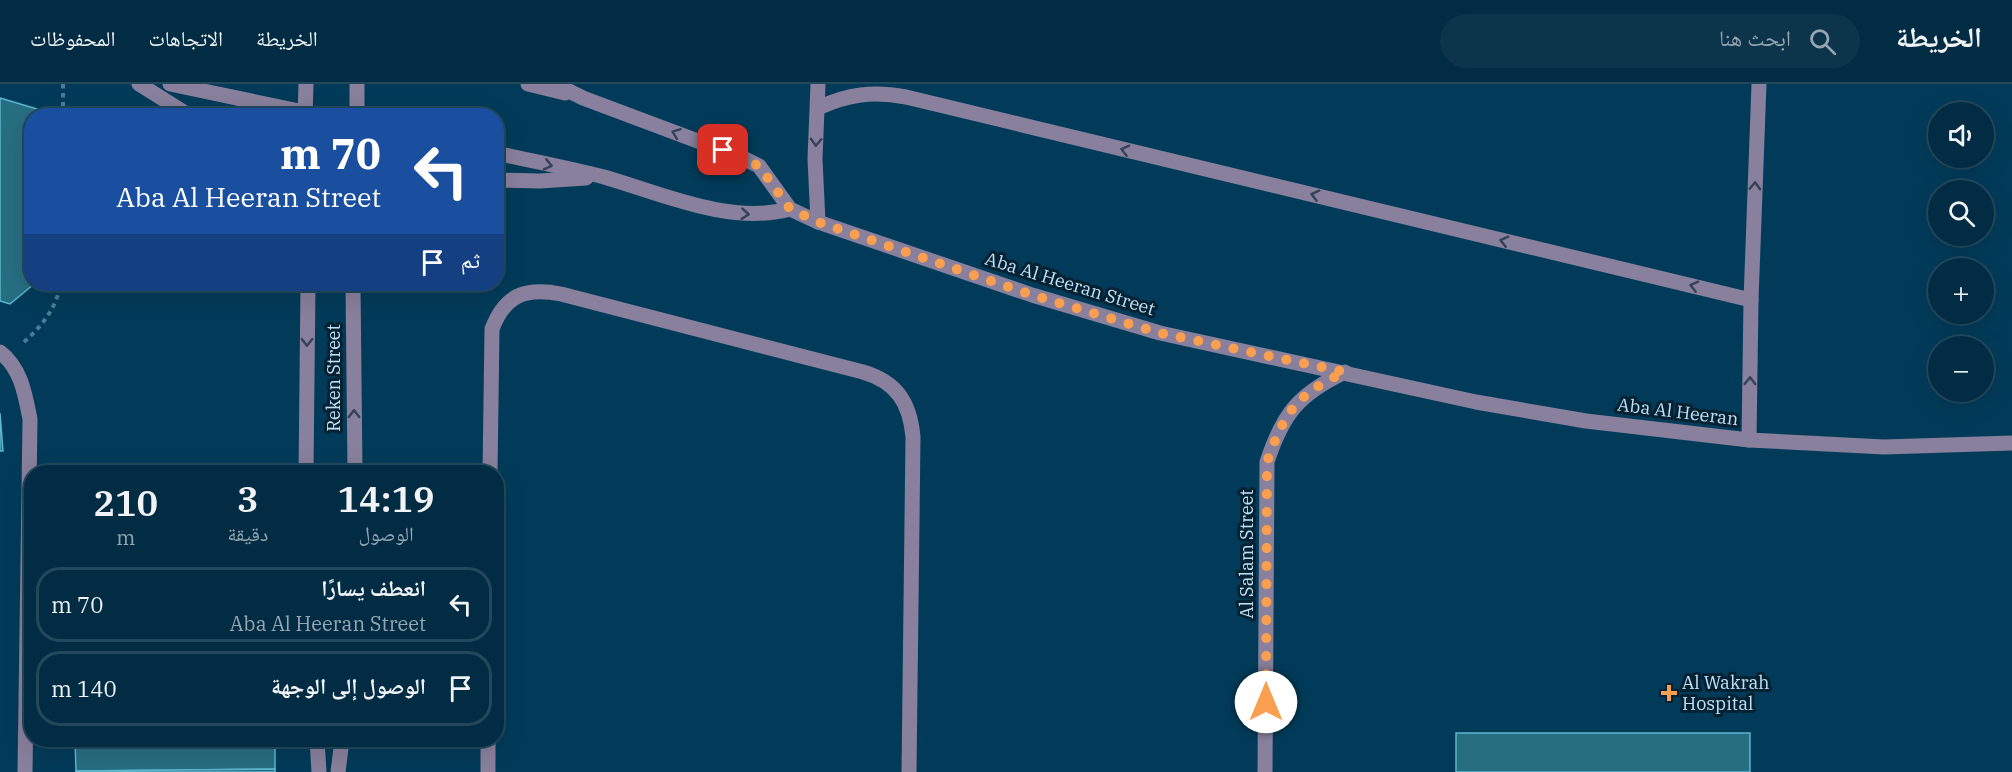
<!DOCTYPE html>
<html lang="ar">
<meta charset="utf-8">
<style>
body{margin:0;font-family:"IBM Plex Serif","Noto Naskh Arabic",serif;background:#0c344a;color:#f1f3f6;direction:rtl;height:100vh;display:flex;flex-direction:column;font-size:22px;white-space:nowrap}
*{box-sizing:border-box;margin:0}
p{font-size:20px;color:#96a7b2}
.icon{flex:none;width:33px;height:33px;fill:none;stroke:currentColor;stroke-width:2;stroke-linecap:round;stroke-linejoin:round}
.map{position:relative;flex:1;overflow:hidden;direction:ltr}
.details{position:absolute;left:24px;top:381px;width:480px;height:282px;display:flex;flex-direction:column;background:#022c43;border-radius:24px;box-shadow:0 6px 24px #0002,0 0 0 2px #23485c;direction:rtl}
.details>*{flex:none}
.banner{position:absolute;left:24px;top:24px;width:480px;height:183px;border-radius:24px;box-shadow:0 6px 24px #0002,0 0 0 2px #23485c;direction:rtl;background:#1a4fa0;color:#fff;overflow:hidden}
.tools{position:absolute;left:1928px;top:18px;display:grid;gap:12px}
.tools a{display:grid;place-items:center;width:66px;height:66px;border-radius:50%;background:#022c43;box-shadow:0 6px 24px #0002,0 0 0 2px #23485c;font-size:30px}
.pin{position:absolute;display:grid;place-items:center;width:51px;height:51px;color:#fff;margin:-26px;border-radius:12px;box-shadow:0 3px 9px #0006}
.me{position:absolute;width:66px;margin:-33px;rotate:0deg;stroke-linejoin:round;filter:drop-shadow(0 0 4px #0008)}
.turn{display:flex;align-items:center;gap:21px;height:126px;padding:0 24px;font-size:27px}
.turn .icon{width:78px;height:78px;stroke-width:2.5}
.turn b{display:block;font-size:42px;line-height:51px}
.then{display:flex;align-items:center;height:57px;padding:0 24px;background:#0003;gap:12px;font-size:22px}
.eta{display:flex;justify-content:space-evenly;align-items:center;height:102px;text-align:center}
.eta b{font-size:36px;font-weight:600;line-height:42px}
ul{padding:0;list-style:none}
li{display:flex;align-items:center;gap:18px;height:75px;margin:0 12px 9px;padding:0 12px;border:3px solid #23485c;border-radius:24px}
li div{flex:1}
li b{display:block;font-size:22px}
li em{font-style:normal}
header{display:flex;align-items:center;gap:36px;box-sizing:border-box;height:84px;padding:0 30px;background:#022c43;border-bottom:2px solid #23485c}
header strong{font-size:28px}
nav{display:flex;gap:33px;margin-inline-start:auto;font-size:21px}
.search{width:420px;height:54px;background:#0c344a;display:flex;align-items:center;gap:15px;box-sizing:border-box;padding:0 21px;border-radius:33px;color:#96a7b2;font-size:22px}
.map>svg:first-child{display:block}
</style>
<header>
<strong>الخريطة</strong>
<div class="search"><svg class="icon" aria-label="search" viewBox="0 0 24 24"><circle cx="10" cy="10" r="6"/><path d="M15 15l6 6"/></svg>ابحث هنا</div>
<nav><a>الخريطة</a><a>الاتجاهات</a><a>المحفوظات</a></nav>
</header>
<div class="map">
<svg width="2012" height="688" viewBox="0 0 2012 688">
<rect width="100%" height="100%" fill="#023b59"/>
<g fill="#276e81" stroke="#5db7d1" stroke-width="1.5">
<path d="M 0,14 L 54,30 L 32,32 L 32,200 L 34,200 L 10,220 L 0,217 Z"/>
<path d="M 0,329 L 3,367 L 0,367 Z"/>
<rect x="1456" y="649" width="294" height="39"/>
<path d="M 75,656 L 275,656 L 275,685 L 76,687 Z"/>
<path d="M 275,685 L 275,688 L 76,688 L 76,687 Z"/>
</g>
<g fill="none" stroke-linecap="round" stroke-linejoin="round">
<g stroke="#4c7c97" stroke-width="4" stroke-dasharray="4.5 4.5" stroke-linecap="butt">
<path d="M 63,0 L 63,32"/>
<path d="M 24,258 C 44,240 55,225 61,200"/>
</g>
<g stroke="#88809c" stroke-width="15">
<path d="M 139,0 L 190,32"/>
<path d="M 170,0 L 323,32"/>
<path d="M 528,0 L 565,9"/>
<path d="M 555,0 L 583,14 L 743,74 L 759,82 L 790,125 L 818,138 L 1032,211 L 1160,249 L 1476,318 L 1586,337 L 1749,356 L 1884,363 L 2012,359"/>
<path d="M 818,24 C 848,10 873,7 906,13 L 1751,216"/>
<path d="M 305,32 L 306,0"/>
<path d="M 357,32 L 357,0"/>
<path d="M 496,69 C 532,77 569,84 604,93 C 663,110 729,141 790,125"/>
<path d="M 496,96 L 540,97 L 586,94"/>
<path d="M 818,138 L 815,75 L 818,0"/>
<path d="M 353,200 L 355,388"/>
<path d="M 0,268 C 21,284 25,310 30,335 L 25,688"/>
<path d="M 1749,356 L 1751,216 L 1759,0"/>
<path d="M 306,388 L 308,200"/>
<path d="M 490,388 L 492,245 C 505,211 525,203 561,210 L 863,288 C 897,298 910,319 913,353 L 909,688"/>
<path d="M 317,656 L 319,688"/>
<path d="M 338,688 L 342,656"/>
<path d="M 488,688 L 488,656"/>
<path d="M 1265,688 L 1267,378 C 1283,329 1299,310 1345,288"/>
</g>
</g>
<defs><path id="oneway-chevron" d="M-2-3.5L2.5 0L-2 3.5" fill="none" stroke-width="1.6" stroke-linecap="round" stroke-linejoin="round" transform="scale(1.5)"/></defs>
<g stroke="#334257">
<use href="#oneway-chevron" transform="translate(676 49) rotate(-159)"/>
<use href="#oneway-chevron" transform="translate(816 58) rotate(92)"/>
<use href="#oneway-chevron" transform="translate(1125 66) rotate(-166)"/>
<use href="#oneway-chevron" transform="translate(548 81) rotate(13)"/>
<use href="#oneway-chevron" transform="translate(1755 102) rotate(-88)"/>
<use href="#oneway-chevron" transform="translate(1315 111) rotate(-166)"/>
<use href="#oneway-chevron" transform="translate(745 130) rotate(4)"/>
<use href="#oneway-chevron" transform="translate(1504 157) rotate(-166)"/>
<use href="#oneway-chevron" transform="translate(1694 202) rotate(-166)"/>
<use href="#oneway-chevron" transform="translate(307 258) rotate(91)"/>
<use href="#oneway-chevron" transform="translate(1750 297) rotate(-89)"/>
<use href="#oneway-chevron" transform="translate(354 330) rotate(-90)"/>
</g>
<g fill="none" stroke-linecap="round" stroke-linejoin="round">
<path stroke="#fa9f4f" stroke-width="10" stroke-dasharray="0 18" d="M 723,66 L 759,82 L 790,125 L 818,138 L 1032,211 L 1160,249 L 1345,288 C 1296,311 1285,327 1267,378 L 1266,618"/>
</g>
<path fill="#fa9f4f" stroke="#052132" stroke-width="2" d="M1666 600h6v6h6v6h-6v6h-6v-6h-6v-6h6z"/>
<g text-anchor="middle" stroke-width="6" stroke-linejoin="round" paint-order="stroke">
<g font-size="18" fill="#c0e0f7" stroke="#052132">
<text transform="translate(1070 200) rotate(17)" y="6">Aba Al Heeran Street</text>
<text transform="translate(334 294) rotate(-90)" y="6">Reken Street</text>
<text transform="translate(1678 328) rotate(7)" y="6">Aba Al Heeran</text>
<text transform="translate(1247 470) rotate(-90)" y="6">Al Salam Street</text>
</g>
<g font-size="18" fill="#c0e0f7" stroke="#052132" text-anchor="start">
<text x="1682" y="605">Al Wakrah<tspan x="1682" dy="21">Hospital</tspan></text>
</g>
</g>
</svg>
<div class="tools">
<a><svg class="icon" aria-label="sound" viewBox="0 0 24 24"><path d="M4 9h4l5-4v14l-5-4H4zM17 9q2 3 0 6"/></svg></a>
<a><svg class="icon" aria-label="search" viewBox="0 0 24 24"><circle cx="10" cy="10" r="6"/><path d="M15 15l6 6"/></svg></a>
<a>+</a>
<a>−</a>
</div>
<div class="pin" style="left:723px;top:66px;background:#d93025"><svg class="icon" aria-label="arrive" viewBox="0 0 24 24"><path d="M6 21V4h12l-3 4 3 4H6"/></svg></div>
<svg class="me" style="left:1266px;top:618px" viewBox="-20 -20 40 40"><circle r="19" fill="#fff"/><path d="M0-13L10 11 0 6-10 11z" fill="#fa9f4f"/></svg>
<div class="banner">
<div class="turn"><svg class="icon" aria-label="left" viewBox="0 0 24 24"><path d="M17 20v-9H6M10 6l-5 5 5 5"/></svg><div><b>70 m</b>Aba Al Heeran Street</div></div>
<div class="then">ثم<svg class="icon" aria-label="arrive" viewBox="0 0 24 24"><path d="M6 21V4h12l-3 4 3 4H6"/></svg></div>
</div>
<section class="details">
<div class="eta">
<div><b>14:19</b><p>الوصول</p></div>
<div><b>3</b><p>دقيقة</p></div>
<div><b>210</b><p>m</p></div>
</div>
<ul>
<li><svg class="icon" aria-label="left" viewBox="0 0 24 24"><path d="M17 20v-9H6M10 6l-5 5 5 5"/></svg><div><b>انعطف يسارًا</b><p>Aba Al Heeran Street</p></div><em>70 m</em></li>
<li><svg class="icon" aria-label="arrive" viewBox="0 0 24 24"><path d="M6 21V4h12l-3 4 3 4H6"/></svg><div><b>الوصول إلى الوجهة</b></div><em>140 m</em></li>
</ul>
</section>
</div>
